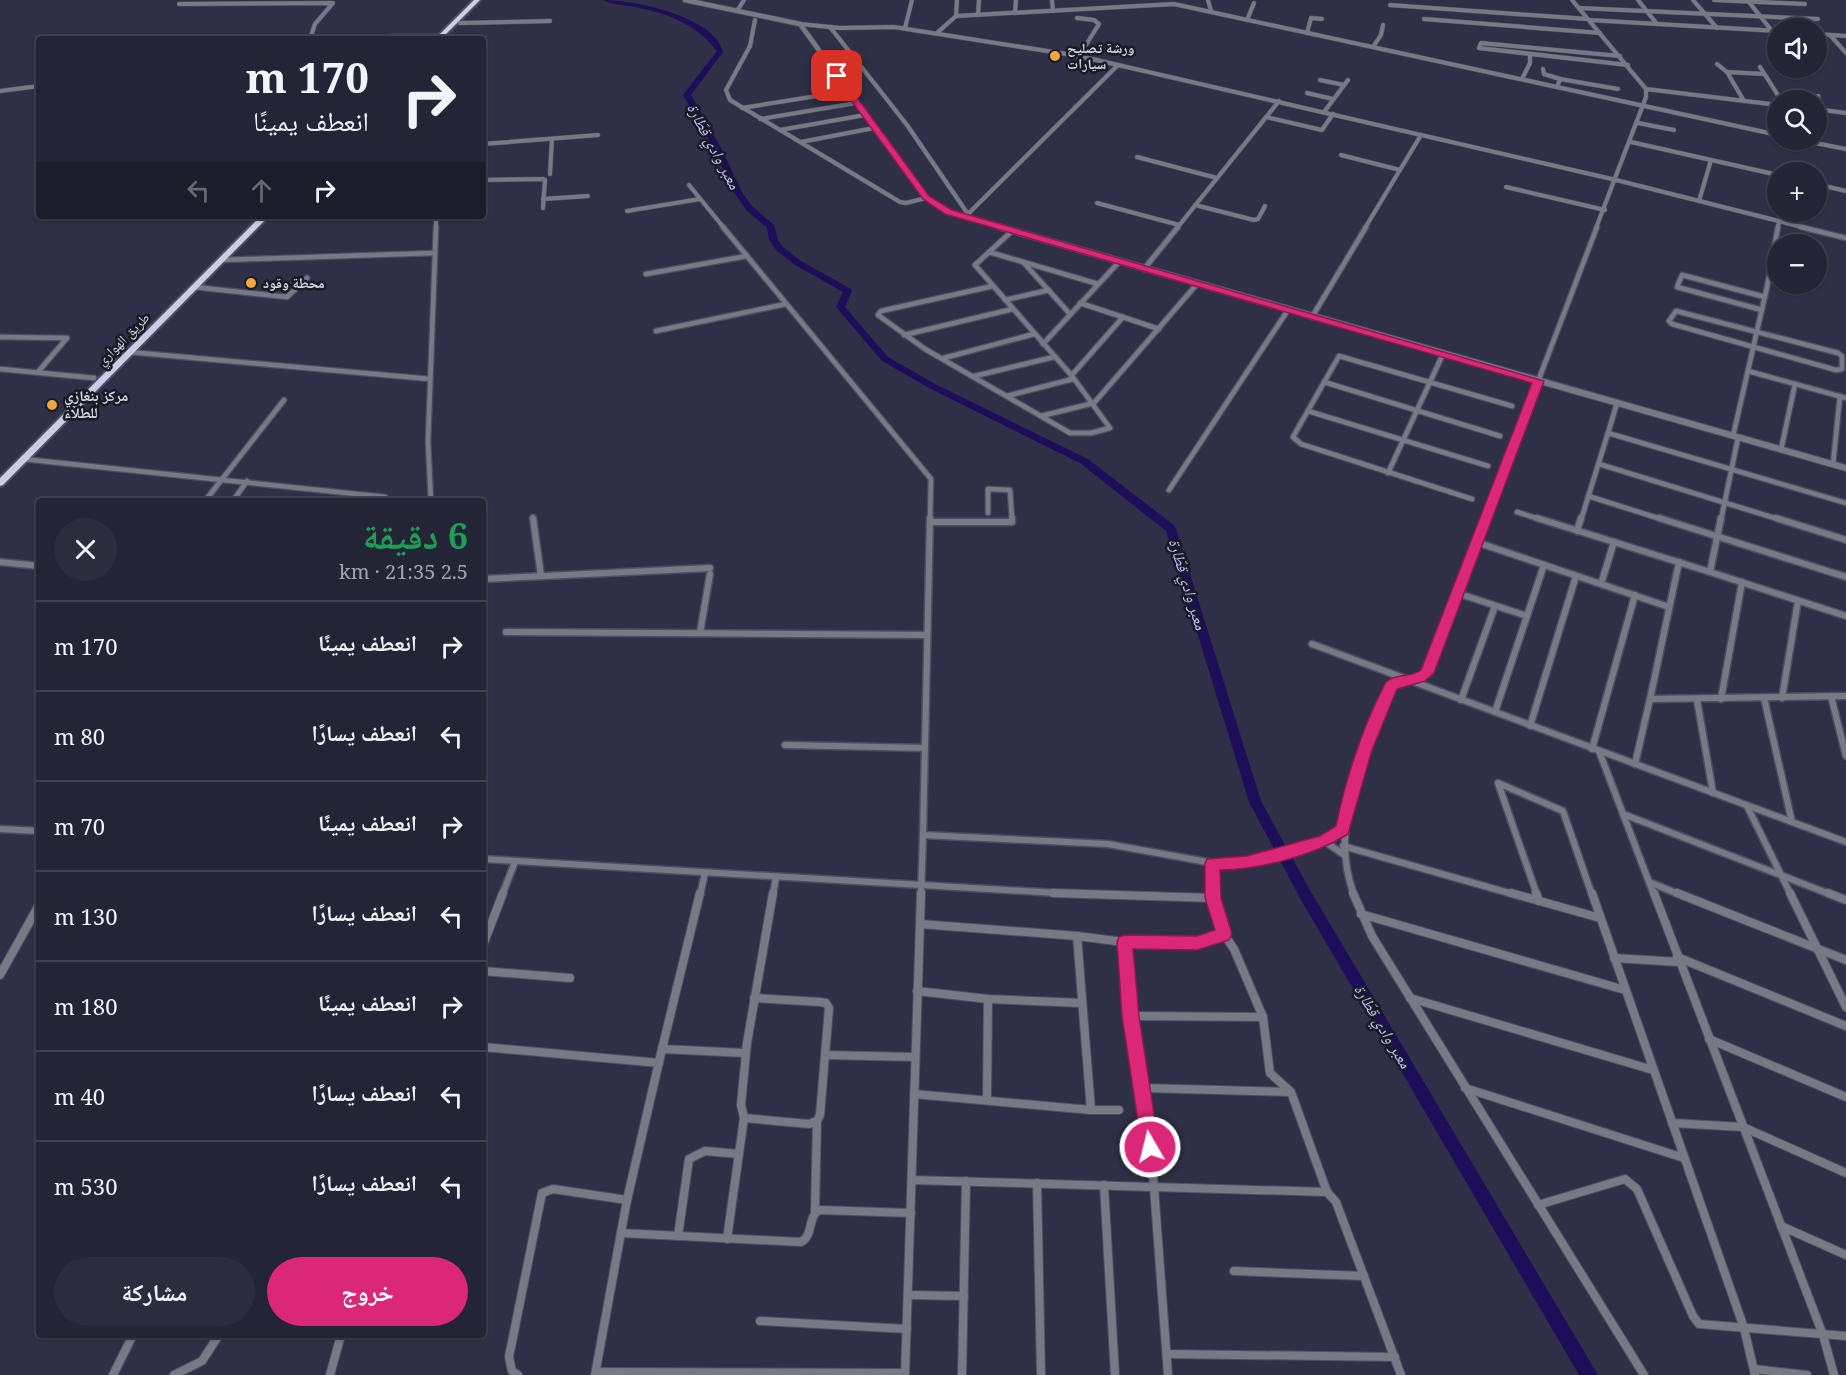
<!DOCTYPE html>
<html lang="ar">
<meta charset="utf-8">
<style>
body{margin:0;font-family:"Noto Serif","Noto Naskh Arabic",serif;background:#2b2c3d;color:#f1f3f6;direction:rtl;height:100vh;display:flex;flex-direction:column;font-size:22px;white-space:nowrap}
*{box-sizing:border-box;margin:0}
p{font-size:20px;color:#a3a4ad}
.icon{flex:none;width:33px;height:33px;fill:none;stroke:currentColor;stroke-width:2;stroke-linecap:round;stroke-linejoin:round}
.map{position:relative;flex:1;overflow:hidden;direction:ltr}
.side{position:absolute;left:36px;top:498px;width:450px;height:840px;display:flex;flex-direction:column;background:#232435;border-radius:6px;box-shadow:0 2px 4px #0004,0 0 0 2px #404150;direction:rtl}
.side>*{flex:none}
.hud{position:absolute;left:36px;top:36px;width:450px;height:183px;border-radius:6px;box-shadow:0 2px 4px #0004,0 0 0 2px #404150;direction:rtl;background:#232435;color:#f1f3f6;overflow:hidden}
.fabs{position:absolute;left:1767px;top:18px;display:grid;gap:12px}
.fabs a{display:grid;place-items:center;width:60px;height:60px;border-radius:50%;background:#232435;box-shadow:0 2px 4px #0004,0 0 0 2px #404150;font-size:30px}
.pin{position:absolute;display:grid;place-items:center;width:51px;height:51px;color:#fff;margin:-26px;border-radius:12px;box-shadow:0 3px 9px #0006}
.me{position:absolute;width:66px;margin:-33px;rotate:352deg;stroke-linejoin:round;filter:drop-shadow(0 0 4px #0008)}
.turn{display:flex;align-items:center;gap:21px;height:126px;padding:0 18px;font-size:27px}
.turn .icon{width:78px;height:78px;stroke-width:2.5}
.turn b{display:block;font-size:42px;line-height:51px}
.lanes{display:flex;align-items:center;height:57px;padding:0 18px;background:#0003;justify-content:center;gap:30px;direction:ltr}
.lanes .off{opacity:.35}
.round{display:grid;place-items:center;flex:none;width:63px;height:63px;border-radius:32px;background:#2b2c3d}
.head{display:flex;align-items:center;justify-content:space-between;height:102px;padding:0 18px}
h1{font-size:36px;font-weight:700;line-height:45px;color:#1e9e55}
.button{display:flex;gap:12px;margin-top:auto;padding:12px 18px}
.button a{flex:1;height:69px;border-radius:36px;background:#db2777;color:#fff;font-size:24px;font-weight:700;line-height:69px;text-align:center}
.button a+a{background:#2b2c3d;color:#f1f3f6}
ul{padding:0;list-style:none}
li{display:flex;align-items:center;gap:18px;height:90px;padding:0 18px;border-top:2px solid #404150}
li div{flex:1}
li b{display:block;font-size:22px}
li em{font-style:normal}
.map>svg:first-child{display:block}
</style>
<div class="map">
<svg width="1846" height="1375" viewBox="0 0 1846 1375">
<rect width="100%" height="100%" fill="#2f3047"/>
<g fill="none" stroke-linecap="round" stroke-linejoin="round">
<path fill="#1e0e5a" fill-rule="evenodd" d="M 603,0 C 634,0 716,17 723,52 L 691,95 L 719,144 L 743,194 L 752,206 L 774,225 L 778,240 L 783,247 L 801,261 L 851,289 L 852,291 L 845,307 L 888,357 L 937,385 L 1088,459 L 1175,526 L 1261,801 L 1311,892 L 1598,1375 L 1579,1375 L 1301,900 L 1249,802 L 1166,531 L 1080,463 L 931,389 L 882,361 L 836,307 L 843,292 L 795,265 L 777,251 L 769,240 L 767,228 L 746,210 L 735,194 L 711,144 L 683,95 L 717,51 C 696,24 669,14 635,7 C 625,5 612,5 603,0 Z"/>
<defs>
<g id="minor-far3">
<path d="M 1052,0 L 1053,11"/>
<path d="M 1208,0 L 1211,11"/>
<path d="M 1572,0 L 1646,89 L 1646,97 L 1596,228"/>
<path d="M 1638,0 L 1657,24"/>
<path d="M 1693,0 L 1717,28"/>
<path d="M 1714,0 L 1805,4"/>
<path d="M 1749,2 L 1772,31"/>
<path d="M 179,4 L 333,3 L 315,24 L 310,39"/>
<path d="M 1390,5 L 1587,19"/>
<path d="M 1579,8 L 1818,19"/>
<path d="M 737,11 L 744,0"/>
<path d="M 1015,13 L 1016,0"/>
<path d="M 978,15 L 979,0"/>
<path d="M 956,16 L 957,0"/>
<path d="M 1077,18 L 1094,20 L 1099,24 L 1079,56"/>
<path d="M 1424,19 L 1600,33"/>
<path d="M 755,20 L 750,46 L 726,90 L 730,100 L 900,202 L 906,203 L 926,198"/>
<path d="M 1247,20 L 1254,3"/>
<path d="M 1589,20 L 1778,31"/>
<path d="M 460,23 L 550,21"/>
<path d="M 800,24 L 840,28 L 894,27 L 1079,56 L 1616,180 L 1806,228"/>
<path d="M 830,27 L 907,125 L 972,220"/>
<path d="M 905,28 L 912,0"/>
<path d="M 937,33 L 956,16 L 1174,4 L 1778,135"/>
<path d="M 1307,33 L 1311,18 L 1322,19"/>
<path d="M 1816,34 L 1846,36"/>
<path d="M 1830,35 L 1846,53"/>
<path d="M 369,39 L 393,36 L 441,36"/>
<path d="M 1373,47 L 1381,35 L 1383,25"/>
<path d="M 1620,56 L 1481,43 L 1479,48 L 1628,65"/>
<path d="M 1717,64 L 1727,72"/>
<path d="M 1760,67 L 1781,100"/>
<path d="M 1543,69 L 1544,74 L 1560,79"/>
<path d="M 1522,79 L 1530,63 L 1530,55"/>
<path d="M 1320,80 L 1344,85"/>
<path d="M 1557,87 L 1560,79 L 1618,89"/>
<path d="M 1646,89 L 1778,105"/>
<path d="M 0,91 L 39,86"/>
<path d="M 1307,93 L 1333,99"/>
<path d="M 1818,96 L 1822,110"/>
<path d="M 1744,101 L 1727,72 L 1764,74"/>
<path d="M 742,108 L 848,91"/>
<path d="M 1816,109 L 1846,113"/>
<path d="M 1324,112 L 1348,80"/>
<path d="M 1266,117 L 1322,130 L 1333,114"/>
<path d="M 760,119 L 856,103"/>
<path d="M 1638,123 L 1674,130"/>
<path d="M 780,130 L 865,115"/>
<path d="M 1800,140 L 1846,149"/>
<path d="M 801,142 L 874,128"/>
<path d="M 1631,142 L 1778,175"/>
<path d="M 483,144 L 598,135"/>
<path d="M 1341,155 L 1400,170"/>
<path d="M 1137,157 L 1217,178"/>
<path d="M 550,174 L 552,139"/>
<path d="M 483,180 L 543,179 L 545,180 L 543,208"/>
<path d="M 1816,184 L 1846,191"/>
<path d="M 689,185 L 724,228"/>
<path d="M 1506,187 L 1605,210"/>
<path d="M 543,199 L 588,196"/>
<path d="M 1699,201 L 1711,160"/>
<path d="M 1097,203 L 1179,225"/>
<path d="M 1195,205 L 1254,220 L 1258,219 L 1265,206"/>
<path d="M 627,211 L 700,199"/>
<path d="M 968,214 L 1118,65"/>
<path d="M 436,228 L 436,216"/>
<path d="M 1177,228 L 1279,101"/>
<path d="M 1365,228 L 1421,135"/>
<path d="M 1778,228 L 1779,221"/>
</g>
<g id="minor-far2">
<path d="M 723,227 L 931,479 L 930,520"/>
<path d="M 1801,227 L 1846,238"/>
<path d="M 989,252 L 1098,284"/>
<path d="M 221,260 L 434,253"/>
<path d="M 1024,263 L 1070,314"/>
<path d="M 1144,269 L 1178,227"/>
<path d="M 646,274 L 747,256"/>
<path d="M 993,286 L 881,311 L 878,315 L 925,349 L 1070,433 L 1091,433 L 1110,428 L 1072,376 L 975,265 L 1012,231"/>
<path d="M 194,287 L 287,297 L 307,278"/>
<path d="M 1005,300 L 1049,290"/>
<path d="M 1080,303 L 1159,329"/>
<path d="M 1762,310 L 1677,287 L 1682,275 L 1765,297"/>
<path d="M 1676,311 L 1838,353 L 1842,356 L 1842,369 L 1836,370 L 1672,324 L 1669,321 Z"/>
<path d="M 1312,317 L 1366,227"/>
<path d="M 656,331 L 786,304"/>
<path d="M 904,335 L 1013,309"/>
<path d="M 0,337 L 67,338 L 38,372"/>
<path d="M 1043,344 L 1119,262"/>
<path d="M 129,352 L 430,379"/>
<path d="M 944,358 L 1034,334"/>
<path d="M 0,369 L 94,378"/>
<path d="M 1748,371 L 1846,398"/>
<path d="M 975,376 L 1054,357"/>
<path d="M 1071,376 L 1123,317"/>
<path d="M 1324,382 L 1500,436"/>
<path d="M 1007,396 L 1073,379"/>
<path d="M 1308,411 L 1488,466"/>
<path d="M 1041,416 L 1094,403 L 1197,284"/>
<path d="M 1608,433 L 1617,403"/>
<path d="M 1733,436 L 1767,287 L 1778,227"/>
<path d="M 1781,450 L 1795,384"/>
<path d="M 23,459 L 385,497"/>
<path d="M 1599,464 L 1781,520"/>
<path d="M 1833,464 L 1840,396"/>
<path d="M 1388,473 L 1443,354"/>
<path d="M 1169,490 L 1288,310"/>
<path d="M 1588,496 L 1664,520"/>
<path d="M 1472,499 L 1301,444 L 1293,437 L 1339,356 L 1512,406"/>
<path d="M 205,501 L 284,400"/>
<path d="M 233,501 L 247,481"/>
<path d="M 431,501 L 428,442 L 436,227"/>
<path d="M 1517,512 L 1542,520"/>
<path d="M 988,513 L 988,489 L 1010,490 L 1012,520"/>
<path d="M 1485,520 L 1597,227"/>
<path d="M 1581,520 L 1608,433 L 1846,503"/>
<path d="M 1721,520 L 1738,438"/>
</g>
<g id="minor-far1">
<path d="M 533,518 L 541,576"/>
<path d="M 1537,518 L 1710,572"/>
<path d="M 1659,518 L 1846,577"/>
<path d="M 1721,518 L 1710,572 L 1846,616"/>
<path d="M 1776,518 L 1846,540"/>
<path d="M 931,522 L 1012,522 L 1012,518"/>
<path d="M 1577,531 L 1581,518"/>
<path d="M 1476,542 L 1669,607"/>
<path d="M 0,562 L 39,566"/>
<path d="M 483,579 L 710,568"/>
<path d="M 1601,584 L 1614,542"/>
<path d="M 1457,593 L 1527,616"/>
<path d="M 506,632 L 927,635"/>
<path d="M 700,633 L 710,574"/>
<path d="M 1312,644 L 1846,842"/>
<path d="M 1831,696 L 1846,756"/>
<path d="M 1764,698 L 1792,822"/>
<path d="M 1782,698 L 1798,601"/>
<path d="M 1650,699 L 1679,562"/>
<path d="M 1721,699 L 1742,582"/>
<path d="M 1461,700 L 1495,606"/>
<path d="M 1697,700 L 1713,793"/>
<path d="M 1495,712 L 1544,565"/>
<path d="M 1530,726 L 1576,576"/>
<path d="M 785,745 L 925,748"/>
<path d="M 1592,749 L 1635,595"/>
<path d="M 1599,751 L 1654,895"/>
<path d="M 1635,764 L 1650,699 L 1846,696"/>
<path d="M 1747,806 L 1791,895"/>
<path d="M 1623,814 L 1832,895"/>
<path d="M 0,829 L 39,831"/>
<path d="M 923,835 L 930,518"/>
<path d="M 1324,841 L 1343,854"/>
<path d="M 1343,846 L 1516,895"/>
<path d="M 483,859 L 1090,895"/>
<path d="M 1213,864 L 1213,895"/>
<path d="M 1649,882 L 1681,895"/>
<path d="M 502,895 L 515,862"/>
<path d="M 700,895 L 705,873"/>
<path d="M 773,895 L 776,877"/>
<path d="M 921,895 L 923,835 L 1108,844 L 1224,865 L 1247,863 L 1324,841 L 1342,830"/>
<path d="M 1354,895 C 1334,840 1350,791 1370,739 C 1377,720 1383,701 1393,684 L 1421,678 L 1427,673 L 1486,518"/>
<path d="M 1537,895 L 1498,783 L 1563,811 L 1592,895"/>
</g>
<g id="minor">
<path d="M 700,893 L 662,1049 L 745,1053"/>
<path d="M 1053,893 L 1213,898"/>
<path d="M 1213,893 L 1224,934 L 1234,949 L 1263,1017 L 1270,1073 L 1291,1092 L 1327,1192"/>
<path d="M 1353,893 L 1372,936 L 1644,1375"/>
<path d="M 1511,893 L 1600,918"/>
<path d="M 1536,893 L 1539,901"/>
<path d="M 1592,893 L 1744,1328 L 1755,1375"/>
<path d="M 1654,893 L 1823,1335 L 1834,1375"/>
<path d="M 1677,893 L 1846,960"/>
<path d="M 1790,893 L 1846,1007"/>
<path d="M 1828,893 L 1846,900"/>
<path d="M 1361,914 L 1625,990"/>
<path d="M 920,924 L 1077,936 L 1124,942 L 1196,943 L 1224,934"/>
<path d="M 1077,936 L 1091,1110"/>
<path d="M 1124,942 L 1131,1016 L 1151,1147 L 1168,1375"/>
<path d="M 483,945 L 503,893"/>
<path d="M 1677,957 L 1846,1026"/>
<path d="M 1614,958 L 1679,962"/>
<path d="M 483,971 L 570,978"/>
<path d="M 0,975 L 39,905"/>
<path d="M 917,991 L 988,999 L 1081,1003"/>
<path d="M 754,998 L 820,1002 L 826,1003 L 829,1008 L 820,1115 L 817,1121 L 815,1211"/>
<path d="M 1410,998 L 1653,1070"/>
<path d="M 1131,1016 L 1263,1017"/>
<path d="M 1709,1039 L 1846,1097"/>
<path d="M 483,1047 L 659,1063"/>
<path d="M 825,1055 L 915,1057"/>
<path d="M 1143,1088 L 1290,1092"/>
<path d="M 1465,1088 L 1684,1158"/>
<path d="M 914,1094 L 1091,1110 L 1119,1110"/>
<path d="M 987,1100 L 988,999"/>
<path d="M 744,1118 L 809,1124 L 817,1121"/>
<path d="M 1672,1123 L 1743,1127 L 1846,1173"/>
<path d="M 912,1180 L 1327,1192 L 1336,1202 L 1401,1375"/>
<path d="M 1037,1183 L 1041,1375"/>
<path d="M 1104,1185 L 1115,1375"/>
<path d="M 1538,1205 L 1625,1179 L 1637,1189 L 1693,1316 L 1699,1324 L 1846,1336"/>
<path d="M 1781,1226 L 1846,1255"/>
<path d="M 621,1233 L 801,1242 C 814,1235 807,1218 819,1210 L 911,1213"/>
<path d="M 678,1236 L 689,1159 L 705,1151 L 739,1154"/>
<path d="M 727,1239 L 744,1118 L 741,1105 L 747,1043 L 773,893"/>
<path d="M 1234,1271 L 1364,1276"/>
<path d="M 909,1295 L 964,1296"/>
<path d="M 760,1321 L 907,1329"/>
<path d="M 1167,1354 L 1395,1357"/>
<path d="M 1754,1369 L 1807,1375"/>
<path d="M 596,1372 L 905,1373"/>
<path d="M 113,1375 L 133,1335"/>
<path d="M 174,1375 L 202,1361 L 219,1335"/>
<path d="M 330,1375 L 341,1335"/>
<path d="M 518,1375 L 512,1371 L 509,1357 L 542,1193 L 553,1189 L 627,1200"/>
<path d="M 595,1375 L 627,1200 L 662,1049"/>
<path d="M 905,1375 L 921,893"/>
<path d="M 962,1375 L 966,1181"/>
</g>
<path id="tertiary-far1" d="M 685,0 L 800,24 L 926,198 L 949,212 L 1005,228"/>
<path id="tertiary" d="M 1000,227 L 1846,468"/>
<g id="trunk">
<path d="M 474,0 L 480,0 L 441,39 L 435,39 Z"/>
<path d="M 261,216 L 269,216 L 3,485 L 0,486 L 0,478 Z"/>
</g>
</defs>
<use href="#minor-far3" stroke="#4d4e63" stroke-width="5"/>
<use href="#minor-far2" stroke="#4d4e63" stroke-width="7"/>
<use href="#minor-far1" stroke="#4d4e63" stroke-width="9"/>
<use href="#minor" stroke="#4d4e63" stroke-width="10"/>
<use href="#tertiary-far1" stroke="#4d4e63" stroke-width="6"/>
<use href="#tertiary" stroke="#4d4e63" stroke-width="8"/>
<use href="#trunk" stroke="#4d4e63" stroke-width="4"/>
<use href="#minor-far3" stroke="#787985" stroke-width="4"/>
<use href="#minor-far2" stroke="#787985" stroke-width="4.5"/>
<use href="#minor-far1" stroke="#787985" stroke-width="6"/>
<use href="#minor" stroke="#787985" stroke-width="8"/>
<use href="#tertiary-far1" stroke="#787985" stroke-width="4.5"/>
<use href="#tertiary" stroke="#787985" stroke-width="6"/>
<use href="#trunk" fill="#cacce8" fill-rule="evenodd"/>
</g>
<path fill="#db2777" stroke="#8e194d" stroke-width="1.5" d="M 834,74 L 840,74 L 929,196 L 952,210 L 1544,381 L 1434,673 L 1425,681 L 1397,689 L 1372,750 L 1348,834 C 1313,856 1261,869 1220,870 L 1221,898 L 1232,934 L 1229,940 L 1197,950 L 1133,949 L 1139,1016 L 1159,1147 L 1157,1153 L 1150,1156 L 1144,1153 L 1142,1147 L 1122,1016 L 1117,942 L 1119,937 L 1125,935 L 1197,936 L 1215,930 L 1205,898 L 1205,864 L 1207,859 L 1247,856 L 1320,836 L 1336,826 C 1346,778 1363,726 1386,682 C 1396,673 1411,678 1421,670 L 1532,383 L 945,214 L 923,199 L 834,77 Z"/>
<g fill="#f0a73e" stroke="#191a24" stroke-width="2">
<circle cx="1055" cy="56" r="6"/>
<circle cx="251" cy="283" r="6"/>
<circle cx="52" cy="405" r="6"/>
</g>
<g text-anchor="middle" stroke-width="5" stroke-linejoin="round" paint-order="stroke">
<g font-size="14" font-weight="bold" fill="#d3d5e3" stroke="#191a24" text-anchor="start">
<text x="1067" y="53">ورشة تصليح<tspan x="1067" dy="16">سيارات</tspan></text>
<text x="263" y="288">محطة وقود</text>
</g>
<g font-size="14" fill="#d3d5e3" stroke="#191a24">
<text transform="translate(123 339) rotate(-45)" y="5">طريق الهواري</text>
</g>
<g font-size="15" font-weight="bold" fill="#d3d5e3" stroke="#191a24" text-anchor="start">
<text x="64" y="401">مركز بنغازي<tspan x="64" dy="17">للطلاء</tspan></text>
</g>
<g font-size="16" font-style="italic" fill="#babdff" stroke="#191a24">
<text transform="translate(714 146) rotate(62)" y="6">معبر وادي قطّارة</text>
<text transform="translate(1188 584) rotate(73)" y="6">معبر وادي قطّارة</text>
<text transform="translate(1383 1026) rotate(59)" y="6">معبر وادي قطّارة</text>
</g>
</g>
</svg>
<div class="fabs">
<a><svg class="icon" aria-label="sound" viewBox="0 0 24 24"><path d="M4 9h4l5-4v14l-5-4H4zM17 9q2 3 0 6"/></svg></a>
<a><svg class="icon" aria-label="search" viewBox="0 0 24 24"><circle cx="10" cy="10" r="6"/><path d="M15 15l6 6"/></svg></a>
<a>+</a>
<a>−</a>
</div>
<div class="pin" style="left:837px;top:76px;background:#d93025"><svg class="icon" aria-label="arrive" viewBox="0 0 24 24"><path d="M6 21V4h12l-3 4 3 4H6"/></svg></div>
<svg class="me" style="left:1150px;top:1147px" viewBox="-20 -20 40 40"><circle r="17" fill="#db2777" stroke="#fff" stroke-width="3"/><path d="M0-11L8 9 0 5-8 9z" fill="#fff"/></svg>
<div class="hud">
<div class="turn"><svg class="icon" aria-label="right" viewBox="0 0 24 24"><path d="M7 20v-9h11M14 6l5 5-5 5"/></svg><div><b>170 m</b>انعطف يمينًا</div></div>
<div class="lanes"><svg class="icon off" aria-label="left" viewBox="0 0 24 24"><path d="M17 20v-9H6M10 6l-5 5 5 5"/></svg><svg class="icon off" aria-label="ahead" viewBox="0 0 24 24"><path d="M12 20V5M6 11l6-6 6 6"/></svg><svg class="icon" aria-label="right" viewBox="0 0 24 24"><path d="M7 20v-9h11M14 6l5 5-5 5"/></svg></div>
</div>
<section class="side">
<div class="head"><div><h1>6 دقيقة</h1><p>2.5 km · 21:35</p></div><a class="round"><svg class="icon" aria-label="close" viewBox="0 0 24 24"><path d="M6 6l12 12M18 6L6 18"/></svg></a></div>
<ul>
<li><svg class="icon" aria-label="right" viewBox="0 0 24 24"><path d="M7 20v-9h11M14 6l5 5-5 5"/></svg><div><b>انعطف يمينًا</b></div><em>170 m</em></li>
<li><svg class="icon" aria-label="left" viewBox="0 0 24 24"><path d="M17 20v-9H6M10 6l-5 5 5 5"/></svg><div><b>انعطف يسارًا</b></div><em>80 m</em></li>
<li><svg class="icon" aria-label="right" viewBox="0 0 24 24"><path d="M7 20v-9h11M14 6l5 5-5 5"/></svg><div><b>انعطف يمينًا</b></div><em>70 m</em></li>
<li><svg class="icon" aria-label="left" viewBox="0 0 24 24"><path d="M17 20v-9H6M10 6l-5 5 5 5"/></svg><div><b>انعطف يسارًا</b></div><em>130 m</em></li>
<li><svg class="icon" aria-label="right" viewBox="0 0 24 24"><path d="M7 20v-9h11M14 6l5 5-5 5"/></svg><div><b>انعطف يمينًا</b></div><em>180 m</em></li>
<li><svg class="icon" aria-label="left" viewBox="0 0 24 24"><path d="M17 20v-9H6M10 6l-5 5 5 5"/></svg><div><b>انعطف يسارًا</b></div><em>40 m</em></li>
<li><svg class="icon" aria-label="left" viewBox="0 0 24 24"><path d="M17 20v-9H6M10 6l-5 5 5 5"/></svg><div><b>انعطف يسارًا</b></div><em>530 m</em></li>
</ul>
<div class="button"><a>خروج</a><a>مشاركة</a></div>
</section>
</div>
